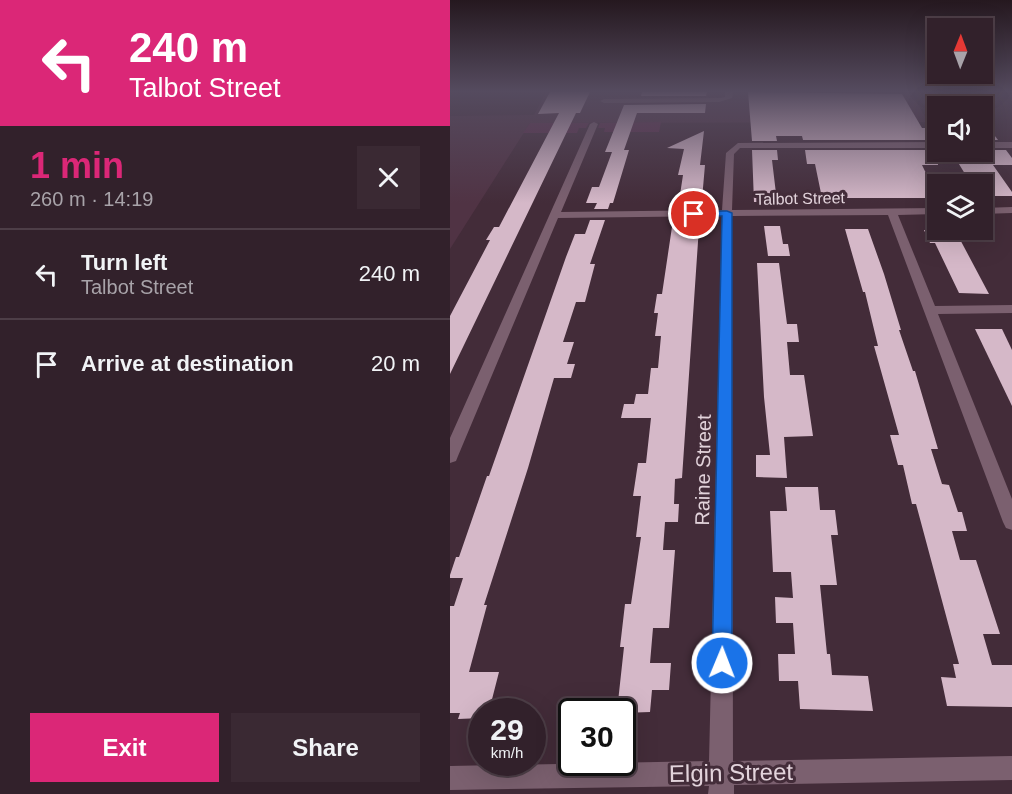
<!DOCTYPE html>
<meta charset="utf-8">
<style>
body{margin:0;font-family:Helvetica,sans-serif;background:#3a2933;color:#f1f3f6;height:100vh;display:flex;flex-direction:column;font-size:22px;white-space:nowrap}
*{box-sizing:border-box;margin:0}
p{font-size:20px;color:#a8a3a9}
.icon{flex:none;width:33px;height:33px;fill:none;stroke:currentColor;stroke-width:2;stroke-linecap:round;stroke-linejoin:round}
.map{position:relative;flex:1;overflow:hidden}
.panel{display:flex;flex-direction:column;background:#32212b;width:450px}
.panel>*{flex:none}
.top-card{background:#db2777;color:#fff;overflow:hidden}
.needle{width:39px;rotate:1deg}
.tools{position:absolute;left:477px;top:18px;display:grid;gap:12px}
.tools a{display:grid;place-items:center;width:66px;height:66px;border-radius:0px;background:#32212b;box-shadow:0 6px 24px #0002,0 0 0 2px #4d3e47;font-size:30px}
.speed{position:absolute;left:18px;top:698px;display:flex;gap:12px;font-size:30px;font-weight:700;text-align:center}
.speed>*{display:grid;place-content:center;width:78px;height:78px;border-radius:50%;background:#32212b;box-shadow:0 6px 24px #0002,0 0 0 2px #4d3e47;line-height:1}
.speed small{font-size:15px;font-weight:400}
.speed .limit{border:3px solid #111;border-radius:9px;background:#fff;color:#111}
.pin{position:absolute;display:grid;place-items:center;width:51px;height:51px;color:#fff;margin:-26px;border:3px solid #fff;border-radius:50%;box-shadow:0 2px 6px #0007}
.me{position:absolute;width:66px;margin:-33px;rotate:1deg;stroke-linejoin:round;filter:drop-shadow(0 0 4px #0008)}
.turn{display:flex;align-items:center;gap:21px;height:126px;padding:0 30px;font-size:27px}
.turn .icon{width:78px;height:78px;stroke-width:2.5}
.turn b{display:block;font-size:42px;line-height:51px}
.round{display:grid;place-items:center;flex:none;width:63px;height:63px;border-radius:0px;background:#3a2933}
.head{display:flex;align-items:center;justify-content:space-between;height:102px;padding:0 30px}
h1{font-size:36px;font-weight:800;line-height:45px;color:#db2777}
.button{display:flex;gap:12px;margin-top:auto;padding:12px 30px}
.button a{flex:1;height:69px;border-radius:0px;background:#db2777;color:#fff;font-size:24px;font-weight:800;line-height:69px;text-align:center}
.button a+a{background:#3a2933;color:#f1f3f6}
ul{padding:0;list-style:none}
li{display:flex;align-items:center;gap:18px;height:90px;padding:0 30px;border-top:2px solid #4d3e47}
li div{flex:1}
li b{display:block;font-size:22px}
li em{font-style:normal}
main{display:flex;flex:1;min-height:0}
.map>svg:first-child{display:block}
</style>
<main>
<section class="panel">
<div class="top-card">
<div class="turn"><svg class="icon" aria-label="left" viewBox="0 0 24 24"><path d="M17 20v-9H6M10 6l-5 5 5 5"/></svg><div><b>240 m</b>Talbot Street</div></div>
</div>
<div class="head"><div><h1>1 min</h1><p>260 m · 14:19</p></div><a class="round"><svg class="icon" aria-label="close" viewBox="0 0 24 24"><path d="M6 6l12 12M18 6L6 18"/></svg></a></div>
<ul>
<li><svg class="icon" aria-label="left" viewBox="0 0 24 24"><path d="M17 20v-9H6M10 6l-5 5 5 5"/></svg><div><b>Turn left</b><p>Talbot Street</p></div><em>240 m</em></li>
<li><svg class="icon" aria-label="arrive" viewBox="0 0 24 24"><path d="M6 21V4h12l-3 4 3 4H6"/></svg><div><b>Arrive at destination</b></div><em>20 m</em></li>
</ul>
<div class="button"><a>Exit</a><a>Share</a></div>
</section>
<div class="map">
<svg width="562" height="794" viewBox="0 0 562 794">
<rect width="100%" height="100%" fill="#432c39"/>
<path fill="#503344" d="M 96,92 L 461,92 L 478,122 L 80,123 L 0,249 L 0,116 L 84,115 Z"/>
<g fill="#5c2e4a">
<path d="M 211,122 L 209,132 L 154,132 L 155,128 L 148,128 L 150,123 Z"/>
<path d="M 80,123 L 139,123 L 136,128 L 129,128 L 127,133 L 73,133 Z"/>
</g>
<g fill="#d5b8c8">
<path d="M 100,92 L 140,92 L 130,113 L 126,113 L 0,374 L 0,316 L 40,240 L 36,240 L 44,227 L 49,227 L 109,113 L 88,114 Z"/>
<path d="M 192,92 L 257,92 L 256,96 L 191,96 Z"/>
<path d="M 298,92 L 452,94 L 472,128 L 488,128 L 488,140 L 353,140 L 352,136 L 326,136 L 327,141 L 302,141 Z"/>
<path d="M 256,104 L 255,113 L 187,113 L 174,150 L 179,150 L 163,203 L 160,203 L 158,209 L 144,209 L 147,203 L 136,203 L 142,187 L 149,187 L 162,152 L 155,152 L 174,105 Z"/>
<path d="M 532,119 L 548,140 L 532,140 Z"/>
<path d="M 254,131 L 250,165 L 255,165 L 252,199 L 245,199 L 244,208 L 228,208 L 233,175 L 228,175 L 234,149 L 217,148 Z"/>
<path d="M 302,150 L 327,150 L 328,160 L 322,160 L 327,202 L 304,202 Z"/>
<path d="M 355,150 L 488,150 L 488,165 L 472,165 L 488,198 L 372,198 L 365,164 L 357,164 Z"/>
<path d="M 532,150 L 556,150 L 562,158 L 562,165 L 543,165 L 562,192 L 562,196 L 532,196 L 532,182 L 520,182 L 504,156 L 532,156 Z"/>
<path d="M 226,219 L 242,219 L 241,227 L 249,227 L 232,478 L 225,479 L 224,504 L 229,504 L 228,522 L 215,522 L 213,550 L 225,550 L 219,628 L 203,628 L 200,663 L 221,663 L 219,690 L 202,690 L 200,712 L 172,713 L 167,711 L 174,647 L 170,647 L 175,604 L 181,604 L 191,537 L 186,537 L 191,496 L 183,496 L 188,463 L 196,463 L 201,418 L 171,418 L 174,404 L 184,404 L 186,394 L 198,394 L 201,368 L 208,368 L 211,336 L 205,336 L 208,313 L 204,313 L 207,294 L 212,294 L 222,227 L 225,227 Z"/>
<path d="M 140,220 L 155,220 L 140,264 L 145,264 L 135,302 L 126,302 L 113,342 L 124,342 L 117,364 L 125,364 L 121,378 L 104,378 L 78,468 L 34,605 L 37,605 L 19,672 L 49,672 L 39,711 L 32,711 L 32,718 L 8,719 L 10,713 L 0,713 L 0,606 L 4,606 L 13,578 L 0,578 L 0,575 L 6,557 L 9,557 L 37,476 L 39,476 L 116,257 L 125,234 L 135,234 Z"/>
<path d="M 314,226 L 330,226 L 333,244 L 338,244 L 340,256 L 318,256 Z"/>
<path d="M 395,229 L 418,229 L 434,274 L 451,330 L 449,330 L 463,371 L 465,371 L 488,449 L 481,449 L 492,484 L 499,485 L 508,512 L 512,512 L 517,531 L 502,531 L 510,560 L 526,560 L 550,634 L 533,634 L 542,665 L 562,665 L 562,707 L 497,706 L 491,677 L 506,678 L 503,664 L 509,664 L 466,504 L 462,504 L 453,465 L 448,465 L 440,435 L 449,435 L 424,346 L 428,346 L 415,292 L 413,292 Z"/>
<path d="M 474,230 L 505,230 L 539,294 L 509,293 L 485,243 L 480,243 Z"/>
<path d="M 307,263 L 329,263 L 337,324 L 347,324 L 349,342 L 337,342 L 340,375 L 354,375 L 363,436 L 334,437 L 337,478 L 306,477 L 306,455 L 320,455 L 314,397 Z"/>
<path d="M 525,329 L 552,329 L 562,350 L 562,406 Z"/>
<path d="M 335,487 L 368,487 L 370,510 L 385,510 L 388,535 L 381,535 L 387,585 L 370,585 L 377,654 L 380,654 L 382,675 L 418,676 L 423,711 L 350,709 L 348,681 L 329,681 L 328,654 L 345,654 L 343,623 L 326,623 L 325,597 L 343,598 L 341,572 L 323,572 L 320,511 L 337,511 Z"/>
</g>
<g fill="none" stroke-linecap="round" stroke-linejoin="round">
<g fill="#7b606f" fill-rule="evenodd">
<path d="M 275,92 L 283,92 L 282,98 L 269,102 L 154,103 L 150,101 L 154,99 L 269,98 L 275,97 Z"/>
<path d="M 144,122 L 148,124 L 111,212 L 272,210 L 276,153 L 288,143 L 488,142 L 488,148 L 290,148 L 284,154 L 282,210 L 488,208 L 488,214 L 448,215 L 485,306 L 562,305 L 562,313 L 488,314 L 562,499 L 562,530 L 556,528 L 553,522 L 438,215 L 282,216 L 283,761 L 562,756 L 562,780 L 284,785 L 284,794 L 258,794 L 259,786 L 0,790 L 0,766 L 259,761 L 272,216 L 108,218 L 8,456 L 6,461 L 0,463 L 0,438 L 140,124 Z"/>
<rect x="532" y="142" width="30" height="6"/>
<path d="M 562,207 L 562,213 L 532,214 L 532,208 Z"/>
</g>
</g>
<linearGradient id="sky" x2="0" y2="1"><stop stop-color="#25181f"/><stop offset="0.45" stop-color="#554b5f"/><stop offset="1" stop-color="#554b5f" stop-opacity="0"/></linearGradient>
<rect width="562" height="203" fill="url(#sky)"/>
<path fill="#1a73e8" stroke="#114b97" stroke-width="1.5" d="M 244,211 L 277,211 L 282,213 L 282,663 L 279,670 L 272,673 L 265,670 L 262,663 L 272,216 L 241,216 L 240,214 Z"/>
<g text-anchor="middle" stroke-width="6" stroke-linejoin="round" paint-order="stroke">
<g font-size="16" fill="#e2d3db" stroke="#432c39">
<text transform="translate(350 198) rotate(-1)" y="6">Talbot Street</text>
</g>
<g font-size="20" fill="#e2d3db" stroke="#432c39">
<text transform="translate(253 470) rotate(-89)" y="7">Raine Street</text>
</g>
<g font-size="24" fill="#e2d3db" stroke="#432c39">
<text transform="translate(281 773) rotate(-1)" y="8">Elgin Street</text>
</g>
</g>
</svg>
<div class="tools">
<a><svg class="needle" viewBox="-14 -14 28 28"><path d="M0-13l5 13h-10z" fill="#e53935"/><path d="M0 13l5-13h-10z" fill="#a8a3a9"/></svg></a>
<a><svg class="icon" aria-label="sound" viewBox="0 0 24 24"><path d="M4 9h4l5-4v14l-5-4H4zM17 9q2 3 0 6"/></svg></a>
<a><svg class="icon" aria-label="layers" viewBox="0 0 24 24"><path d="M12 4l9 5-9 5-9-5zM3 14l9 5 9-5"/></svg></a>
</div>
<div class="speed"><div>29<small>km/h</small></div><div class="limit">30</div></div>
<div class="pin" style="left:244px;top:214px;background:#d93025"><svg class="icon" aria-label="arrive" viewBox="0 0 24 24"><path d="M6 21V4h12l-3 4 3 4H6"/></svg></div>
<svg class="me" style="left:272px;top:663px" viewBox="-20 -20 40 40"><circle r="17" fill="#1a73e8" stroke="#fff" stroke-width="3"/><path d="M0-11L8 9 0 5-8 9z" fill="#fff"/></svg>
</div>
</main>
